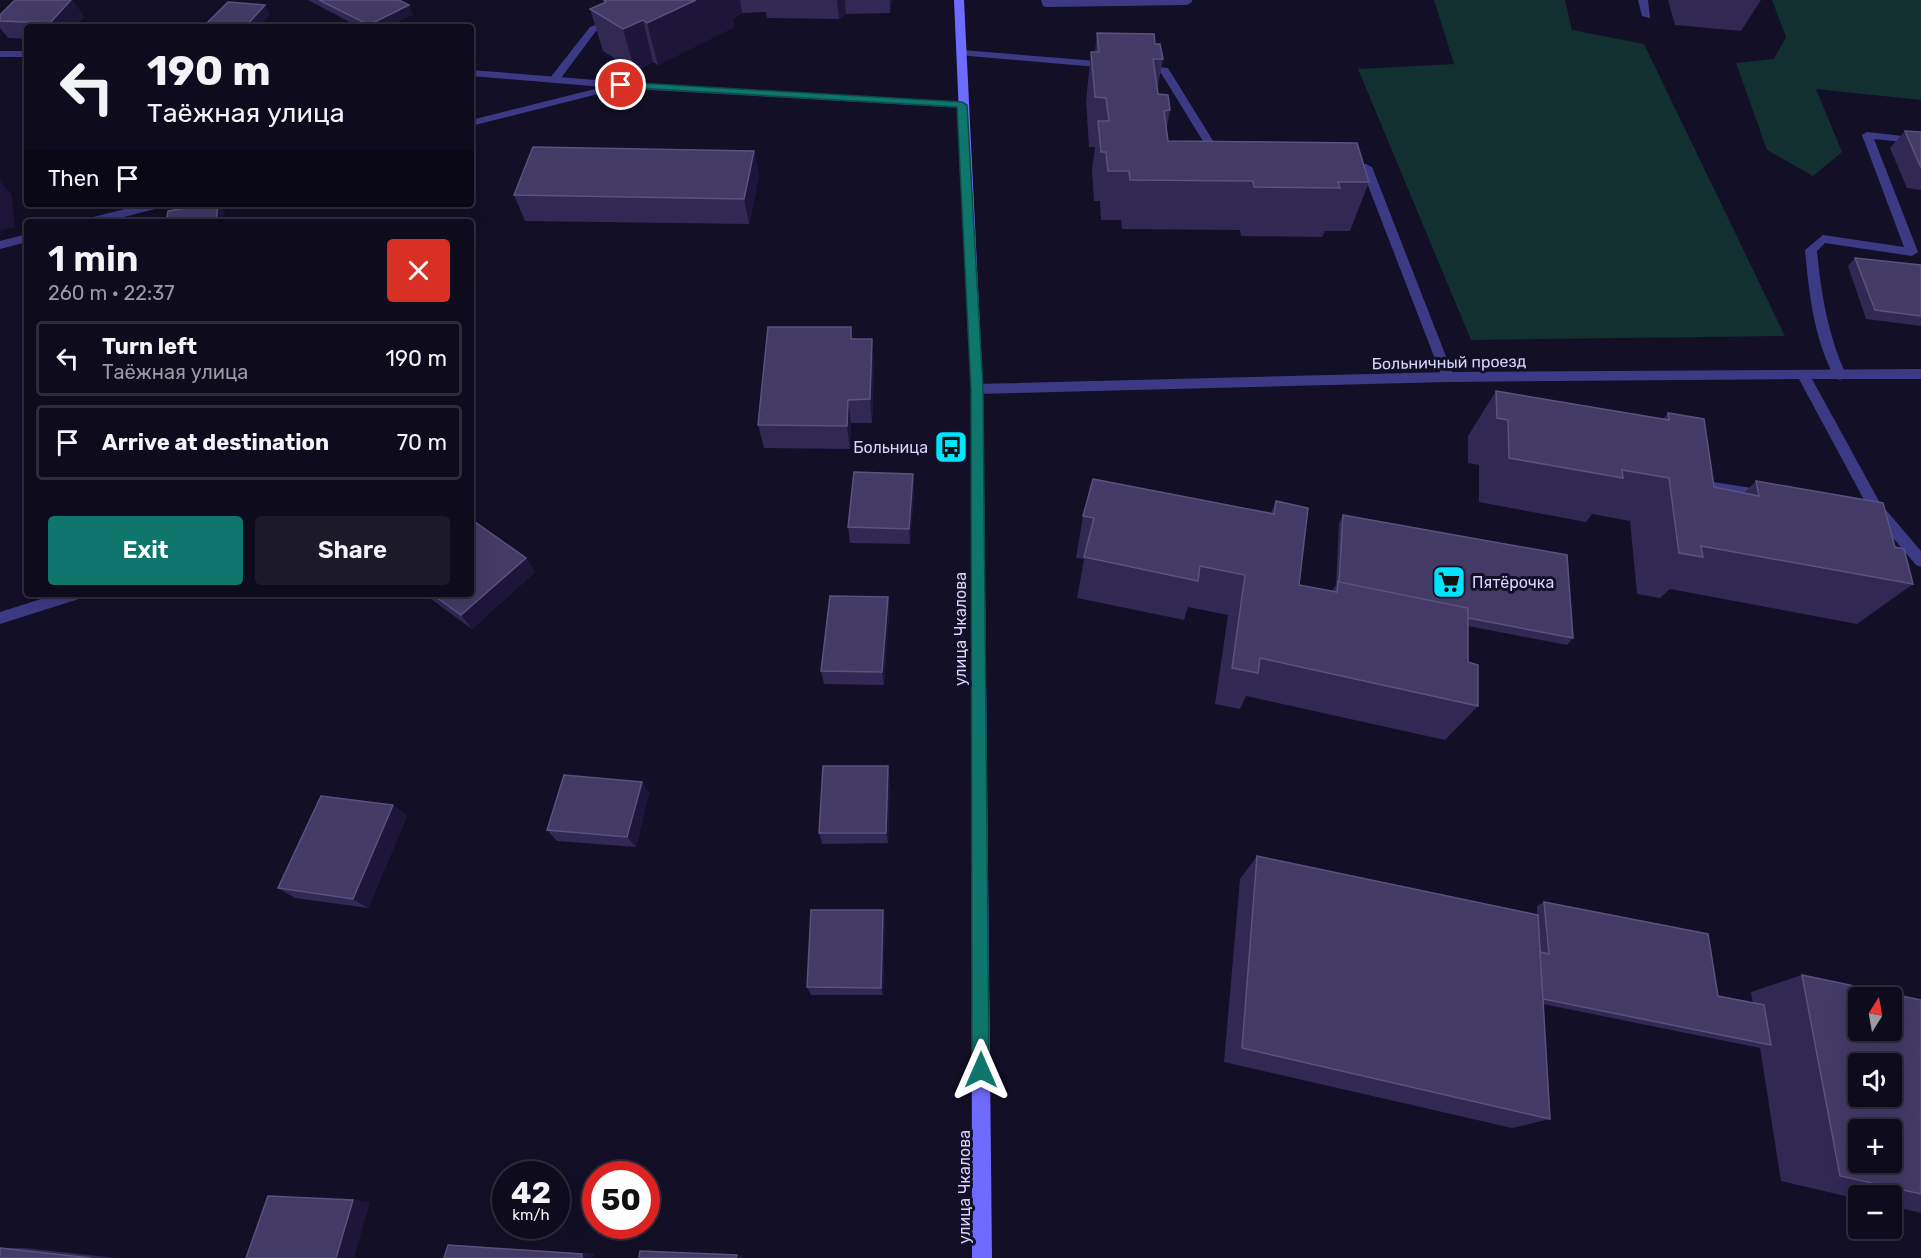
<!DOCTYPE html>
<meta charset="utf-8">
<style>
body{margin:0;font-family:Rubik,sans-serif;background:#1c1929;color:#f1f3f6;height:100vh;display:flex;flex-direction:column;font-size:22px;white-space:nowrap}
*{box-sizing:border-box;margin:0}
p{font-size:20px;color:#9b9ba3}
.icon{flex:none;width:33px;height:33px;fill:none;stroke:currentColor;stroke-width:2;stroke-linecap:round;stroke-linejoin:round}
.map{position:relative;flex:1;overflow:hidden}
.side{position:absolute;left:24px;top:219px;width:450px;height:378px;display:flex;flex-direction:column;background:#0e0b1c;border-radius:6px;box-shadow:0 6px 24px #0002,0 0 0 2px #2e2b3b}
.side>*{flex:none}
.top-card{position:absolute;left:24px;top:24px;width:450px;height:183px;border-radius:6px;box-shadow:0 6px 24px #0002,0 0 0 2px #2e2b3b;background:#0e0b1c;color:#f1f3f6;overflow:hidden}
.needle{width:39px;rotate:11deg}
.fabs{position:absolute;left:1848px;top:987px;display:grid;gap:12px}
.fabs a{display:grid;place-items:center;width:54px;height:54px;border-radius:6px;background:#0e0b1c;box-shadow:0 6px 24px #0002,0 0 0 2px #2e2b3b;font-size:30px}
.speed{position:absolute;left:492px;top:1161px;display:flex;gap:12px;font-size:30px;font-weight:700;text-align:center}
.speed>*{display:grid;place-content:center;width:78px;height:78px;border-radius:50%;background:#0e0b1c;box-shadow:0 6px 24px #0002,0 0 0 2px #2e2b3b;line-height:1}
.speed small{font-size:15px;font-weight:400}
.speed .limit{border:9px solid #d22;background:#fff;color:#111}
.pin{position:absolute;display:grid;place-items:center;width:51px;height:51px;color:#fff;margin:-26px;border:3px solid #fff;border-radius:50%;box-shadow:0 2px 6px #0007}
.me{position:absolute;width:66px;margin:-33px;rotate:0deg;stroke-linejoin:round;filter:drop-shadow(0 0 4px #0008)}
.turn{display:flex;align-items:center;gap:21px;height:126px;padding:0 24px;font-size:27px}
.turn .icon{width:78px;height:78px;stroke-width:2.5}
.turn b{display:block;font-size:42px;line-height:51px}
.then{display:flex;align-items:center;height:57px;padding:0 24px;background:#0003;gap:12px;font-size:22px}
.round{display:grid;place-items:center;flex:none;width:63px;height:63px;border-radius:6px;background:#1c1929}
.headline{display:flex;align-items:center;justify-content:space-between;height:102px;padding:0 24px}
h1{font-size:36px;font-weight:600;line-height:45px}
.action{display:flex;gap:12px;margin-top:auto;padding:12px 24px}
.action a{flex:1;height:69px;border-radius:6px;background:#0f766e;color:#fff;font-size:24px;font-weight:600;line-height:69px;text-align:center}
.action a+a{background:#1c1929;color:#f1f3f6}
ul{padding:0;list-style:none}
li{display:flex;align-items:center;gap:18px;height:75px;margin:0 12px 9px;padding:0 12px;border:3px solid #2e2b3b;border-radius:6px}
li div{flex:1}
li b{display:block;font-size:22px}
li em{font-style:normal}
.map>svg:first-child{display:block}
</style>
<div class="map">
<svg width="1921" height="1258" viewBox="0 0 1921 1258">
<rect width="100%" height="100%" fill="#130f26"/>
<g fill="#12302f">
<path d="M 1434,0 L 1565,0 L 1572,30 L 1644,44 L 1785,336 L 1471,340 L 1358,69 L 1454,64 Z"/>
<path d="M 1772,0 L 1921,0 L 1921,100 L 1816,89 L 1842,152 L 1813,176 L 1767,150 L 1736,63 L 1774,59 L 1786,37 Z"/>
</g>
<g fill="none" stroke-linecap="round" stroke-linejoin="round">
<g fill="#3d3a85" fill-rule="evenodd">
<path d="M 1041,0 L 1192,0 L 1192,2 L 1187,5 L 1046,7 L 1043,6 Z"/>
<path d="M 1638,0 L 1648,0 L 1650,18 L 1642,16 Z"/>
<path d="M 610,20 L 618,22 L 596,31 L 558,82 L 550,82 L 550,78 L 590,27 Z"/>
<path d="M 962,50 L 1109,62 L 1114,65 L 1109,68 L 958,55 L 957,53 Z"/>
<path d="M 1142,65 L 1168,68 L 1223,157 L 1222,159 L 1214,159 L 1161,73 L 1138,70 L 1137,68 Z"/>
<path d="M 1867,132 L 1921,138 L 1921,144 L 1874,139 L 1918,252 L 1912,256 L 1825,243 L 1817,251 C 1821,294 1828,335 1846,375 L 1840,380 L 1835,378 C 1814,339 1809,294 1805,250 L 1823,235 L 1904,247 L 1862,135 Z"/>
<path d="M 1344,162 L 1366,164 L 1372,167 L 1454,377 L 1453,380 L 1443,380 L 1442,377 L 1362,170 L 1340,167 L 1339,165 Z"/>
<path d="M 1713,482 L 1765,490 L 1772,495 L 1765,500 L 1713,492 L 1706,487 Z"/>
</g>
<g fill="#3d3a85" fill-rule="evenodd">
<rect x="0" y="51" width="27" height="6"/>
<path d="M 471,70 L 621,82 L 962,102 L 967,105 L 962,108 L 615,88 L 614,90 L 471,126 L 471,120 L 603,87 L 471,76 Z"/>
<path d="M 145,204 L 165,204 L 163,207 L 104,222 L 83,222 L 85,219 Z"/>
<path d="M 27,234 L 27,242 L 0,249 L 0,241 Z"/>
<path d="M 1921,369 L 1921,379 L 1812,379 L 1880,503 L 1921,551 L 1921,567 L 1916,565 L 1870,511 L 1799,379 L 1448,382 L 977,394 L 971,389 L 977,384 L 1448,372 Z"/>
<path d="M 57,594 L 84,594 L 82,598 L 0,624 L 0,612 Z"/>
</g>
<path fill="#6f6bff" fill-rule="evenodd" d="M 954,0 L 964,0 L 983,389 L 992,1258 L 972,1258 L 971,389 Z"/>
</g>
<g fill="#312854">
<path d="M 15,0 L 72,0 L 84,17 L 75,27 L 27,27 L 27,39 L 8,38 L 0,28 L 0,15 Z"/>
<path d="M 308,0 L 399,0 L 413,14 L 388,27 L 359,27 Z"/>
<path d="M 603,0 L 892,0 L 890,13 L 846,14 L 839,19 L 767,18 L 766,12 L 742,13 L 733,19 L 734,27 L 658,65 L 653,62 L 635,71 L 603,51 L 590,9 L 604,3 Z"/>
<path d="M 1668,0 L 1761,0 L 1741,31 L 1675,25 Z"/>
<path d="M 1097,33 L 1155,44 L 1163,59 L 1157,90 L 1158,94 L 1170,110 L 1167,128 L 1168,141 L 1369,182 L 1350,231 L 1325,231 L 1322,237 L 1241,236 L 1240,230 L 1122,229 L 1121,220 L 1101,220 L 1100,201 L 1094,201 L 1092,170 L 1095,147 L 1089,147 L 1086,101 L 1091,52 L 1095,52 Z"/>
<path d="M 1905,131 L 1921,132 L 1921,190 L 1907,188 L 1890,148 Z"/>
<path d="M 754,151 L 759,176 L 749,224 L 525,221 L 514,195 Z"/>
<path d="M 1855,258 L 1921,265 L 1921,326 L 1866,319 L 1848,266 Z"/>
<path d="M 853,339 L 872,339 L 874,363 L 872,423 L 851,423 L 850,449 L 764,448 L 758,425 Z"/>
<path d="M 1496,391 L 1663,419 L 1668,413 L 1714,487 L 1744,493 L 1756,481 L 1895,547 L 1913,584 L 1857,624 L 1670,589 L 1660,598 L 1637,594 L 1630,521 L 1592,514 L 1586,522 L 1479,502 L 1479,465 L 1468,463 L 1468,436 Z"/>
<path d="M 913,474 L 914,490 L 910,544 L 850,543 L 848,527 Z"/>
<path d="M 1276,501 L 1299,585 L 1332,591 L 1336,585 L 1339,523 L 1343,515 L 1573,638 L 1567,645 L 1468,626 L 1468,662 L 1478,706 L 1445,740 L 1246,696 L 1240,709 L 1215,704 L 1228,615 L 1188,607 L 1184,620 L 1077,598 L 1084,559 L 1076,558 L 1083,516 L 1271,513 Z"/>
<path d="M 526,558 L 535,572 L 472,629 L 424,594 L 471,594 Z"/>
<path d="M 888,597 L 889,612 L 884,685 L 824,684 L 821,671 Z"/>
<path d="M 890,778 L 888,843 L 822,844 L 819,833 Z"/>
<path d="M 642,782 L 649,793 L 636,847 L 557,841 L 547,830 Z"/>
<path d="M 393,805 L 407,816 L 368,908 L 295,898 L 278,888 Z"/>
<path d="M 1257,856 L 1537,915 L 1537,906 L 1544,902 L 1718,996 L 1753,1003 L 1751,992 L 1802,975 L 1921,1000 L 1921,1213 L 1892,1206 L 1892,1196 L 1858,1196 L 1858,1199 L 1781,1181 L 1760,1048 L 1543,1004 L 1550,1119 L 1512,1128 L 1224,1062 L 1240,879 Z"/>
<path d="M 885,919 L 883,995 L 811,995 L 807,987 Z"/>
<path d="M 448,1245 L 463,1246 L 594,1254 L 593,1258 Z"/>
<path d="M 0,1248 L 24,1248 L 117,1258 L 0,1258 Z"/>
</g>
<g fill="#1d163a">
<path d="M 71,0 L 72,0 L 84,17 L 75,27 L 53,27 L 50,23 Z"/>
<path d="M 696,0 L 740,0 L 742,13 L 733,19 L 734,27 L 658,65 L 647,23 Z"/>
<path d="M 837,0 L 845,0 L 846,14 L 839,19 Z"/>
<path d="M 890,0 L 892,0 L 890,13 Z"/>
<path d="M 265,5 L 270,14 L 259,27 L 245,27 Z"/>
<path d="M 409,5 L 413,14 L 388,27 L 370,27 L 369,25 Z"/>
<path d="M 643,20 L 653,62 L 635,71 L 623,29 Z"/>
<path d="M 754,151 L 759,176 L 749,224 L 744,199 Z"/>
<path d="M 0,181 L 12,195 L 15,227 L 0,231 Z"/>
<path d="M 218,204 L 219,204 L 225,212 L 223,222 L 216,222 Z"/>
<path d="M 872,339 L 874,363 L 872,423 L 870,399 Z"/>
<path d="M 848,400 L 851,423 L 850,449 L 847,426 Z"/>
<path d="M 913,474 L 914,490 L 910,544 L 909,529 Z"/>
<path d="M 526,558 L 535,572 L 472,629 L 461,615 Z"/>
<path d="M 888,597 L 889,612 L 884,685 L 882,672 Z"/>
<path d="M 888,766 L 890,778 L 888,843 L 886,833 Z"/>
<path d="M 642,782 L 649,793 L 636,847 L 627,837 Z"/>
<path d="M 393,805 L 407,816 L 368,908 L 353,899 Z"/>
<path d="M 883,910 L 885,919 L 883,995 L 881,988 Z"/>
<path d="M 353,1200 L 370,1202 L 354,1258 L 336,1258 Z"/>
<path d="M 582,1254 L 594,1254 L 593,1258 L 582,1258 Z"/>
<path d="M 737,1255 L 743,1255 L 743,1258 L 736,1258 Z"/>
</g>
<g fill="#433a66" stroke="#5a527e" stroke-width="1.5" fill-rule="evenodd">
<path d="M 15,0 L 71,0 L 50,23 L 0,21 L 0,15 Z"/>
<path d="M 319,0 L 399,0 L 409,5 L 369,25 Z"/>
<path d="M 604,0 L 696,0 L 647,23 L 643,20 L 623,29 L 590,9 L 606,2 Z"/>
<path d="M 228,2 L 265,5 L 245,27 L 214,27 L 204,26 Z"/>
<path d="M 1097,33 L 1154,34 L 1155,44 L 1160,44 L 1163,59 L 1153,59 L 1158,94 L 1168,95 L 1170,110 L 1164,111 L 1168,141 L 1357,143 L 1369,182 L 1338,182 L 1340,188 L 1254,187 L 1253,181 L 1130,180 L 1129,171 L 1108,171 L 1106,152 L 1101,152 L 1098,121 L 1109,121 L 1106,98 L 1095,97 L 1091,52 L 1099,52 Z"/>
<path d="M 1905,131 L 1921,132 L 1921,168 Z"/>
<path d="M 533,147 L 754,151 L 744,199 L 514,195 Z"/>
<path d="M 210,204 L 218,204 L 216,222 L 166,222 L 168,211 Z"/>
<path d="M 1855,258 L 1921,265 L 1921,316 L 1875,310 Z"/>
<path d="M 768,327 L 851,327 L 851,339 L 872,339 L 870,399 L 848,400 L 847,426 L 758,425 Z"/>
<path d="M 1496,391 L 1669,420 L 1668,413 L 1704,419 L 1714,487 L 1759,496 L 1756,481 L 1883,503 L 1895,547 L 1904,549 L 1913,584 L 1701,546 L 1703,557 L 1679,553 L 1669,478 L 1622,470 L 1623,478 L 1509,458 L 1508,420 L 1497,418 Z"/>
<path d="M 854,472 L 913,474 L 909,529 L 848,527 Z"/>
<path d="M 1093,479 L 1274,514 L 1276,501 L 1308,508 L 1299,585 L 1337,592 L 1338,581 L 1468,608 L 1468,662 L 1478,665 L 1478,706 L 1260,658 L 1258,673 L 1232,668 L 1245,575 L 1200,566 L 1198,581 L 1084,557 L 1094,518 L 1083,516 Z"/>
<path d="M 1343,515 L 1567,555 L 1573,638 L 1468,618 L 1468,608 L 1339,582 Z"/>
<path d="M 471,519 L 526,558 L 461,615 L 432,594 L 471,594 Z"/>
<path d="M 830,596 L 888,597 L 882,672 L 821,671 Z"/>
<path d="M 823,766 L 888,766 L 886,833 L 819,833 Z"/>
<path d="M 564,775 L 642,782 L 627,837 L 547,830 Z"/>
<path d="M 321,796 L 393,805 L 353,899 L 278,888 Z"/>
<path d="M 1257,856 L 1538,915 L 1550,1119 L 1242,1048 Z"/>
<path d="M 1544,902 L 1708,934 L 1718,996 L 1764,1005 L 1771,1045 L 1543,999 L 1540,952 L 1549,954 Z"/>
<path d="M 811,910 L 883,910 L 881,988 L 807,987 Z"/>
<path d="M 1802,975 L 1921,1000 L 1921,1194 L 1840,1176 ZM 1858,998 L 1892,998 L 1892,1030 L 1858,1030 ZM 1858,1064 L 1892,1064 L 1892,1096 L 1858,1096 ZM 1858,1130 L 1892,1130 L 1892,1162 L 1858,1162 Z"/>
<path d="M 268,1196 L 353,1200 L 336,1258 L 246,1258 Z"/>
<path d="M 448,1245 L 582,1254 L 582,1258 L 444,1258 Z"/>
<path d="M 0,1248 L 91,1258 L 0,1258 Z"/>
<path d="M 640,1251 L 737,1255 L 736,1258 L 639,1258 Z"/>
</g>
<path fill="#0f766e" stroke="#0a4d48" stroke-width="1.5" d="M 621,82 L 962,102 L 967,105 L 983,389 L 989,1070 L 987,1076 L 981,1079 L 975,1076 L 972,1070 L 971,389 L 957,107 L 618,87 L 617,85 Z"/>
<defs>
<symbol id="bus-square" viewBox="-11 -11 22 22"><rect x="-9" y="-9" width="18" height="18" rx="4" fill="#00e5ff" stroke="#130f26"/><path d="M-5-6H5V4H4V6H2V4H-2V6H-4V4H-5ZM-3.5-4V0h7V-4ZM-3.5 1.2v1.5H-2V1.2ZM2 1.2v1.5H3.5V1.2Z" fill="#111"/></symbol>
<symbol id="supermarket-square" viewBox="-11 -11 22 22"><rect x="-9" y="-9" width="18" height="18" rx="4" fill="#00e5ff" stroke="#130f26"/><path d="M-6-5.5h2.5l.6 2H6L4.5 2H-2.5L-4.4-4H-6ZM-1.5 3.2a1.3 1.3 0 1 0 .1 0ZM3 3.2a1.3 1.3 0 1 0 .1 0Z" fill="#111"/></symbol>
</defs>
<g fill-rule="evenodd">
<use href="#bus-square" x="932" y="428" width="38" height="38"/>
<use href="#supermarket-square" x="1430" y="563" width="38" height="38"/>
</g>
<g text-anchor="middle" stroke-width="6" stroke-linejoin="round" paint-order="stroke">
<g font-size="16" fill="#d9d4ff" stroke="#130f26">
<text transform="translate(1449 362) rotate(-1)" y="6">Больничный проезд</text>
<text transform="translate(960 629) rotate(-90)" y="6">улица Чкалова</text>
<text transform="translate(964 1187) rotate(-90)" y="6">улица Чкалова</text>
</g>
<g font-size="16" fill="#d9d4ff" stroke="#130f26" text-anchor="end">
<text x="928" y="453">Больница</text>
<text x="1472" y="588" text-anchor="start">Пятёрочка</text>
</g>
</g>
</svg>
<div class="fabs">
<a><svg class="needle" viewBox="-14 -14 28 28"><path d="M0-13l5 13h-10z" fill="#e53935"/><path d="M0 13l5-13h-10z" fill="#9b9ba3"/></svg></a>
<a><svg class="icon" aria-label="sound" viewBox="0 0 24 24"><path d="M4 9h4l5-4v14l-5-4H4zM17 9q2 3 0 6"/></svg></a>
<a>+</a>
<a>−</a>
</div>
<div class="speed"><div>42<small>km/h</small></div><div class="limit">50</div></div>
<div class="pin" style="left:621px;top:85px;background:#d93025"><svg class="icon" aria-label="arrive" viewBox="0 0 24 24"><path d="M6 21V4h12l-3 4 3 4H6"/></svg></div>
<svg class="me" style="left:981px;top:1070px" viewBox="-20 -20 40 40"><path d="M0-17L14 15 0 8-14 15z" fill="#0f766e" stroke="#fff" stroke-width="4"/></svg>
<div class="top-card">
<div class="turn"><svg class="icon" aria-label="left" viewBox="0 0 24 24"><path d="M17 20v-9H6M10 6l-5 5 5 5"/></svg><div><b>190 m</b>Таёжная улица</div></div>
<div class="then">Then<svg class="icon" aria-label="arrive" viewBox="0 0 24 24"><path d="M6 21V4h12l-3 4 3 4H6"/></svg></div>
</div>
<section class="side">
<div class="headline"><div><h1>1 min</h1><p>260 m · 22:37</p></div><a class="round" style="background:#d93025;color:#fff"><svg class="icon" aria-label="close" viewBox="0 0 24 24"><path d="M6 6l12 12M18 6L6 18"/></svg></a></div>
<ul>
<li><svg class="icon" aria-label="left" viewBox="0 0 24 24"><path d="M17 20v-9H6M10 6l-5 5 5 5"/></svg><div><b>Turn left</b><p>Таёжная улица</p></div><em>190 m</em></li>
<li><svg class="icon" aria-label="arrive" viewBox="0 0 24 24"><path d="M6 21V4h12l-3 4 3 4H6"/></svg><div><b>Arrive at destination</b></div><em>70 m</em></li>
</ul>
<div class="action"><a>Exit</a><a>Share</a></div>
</section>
</div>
